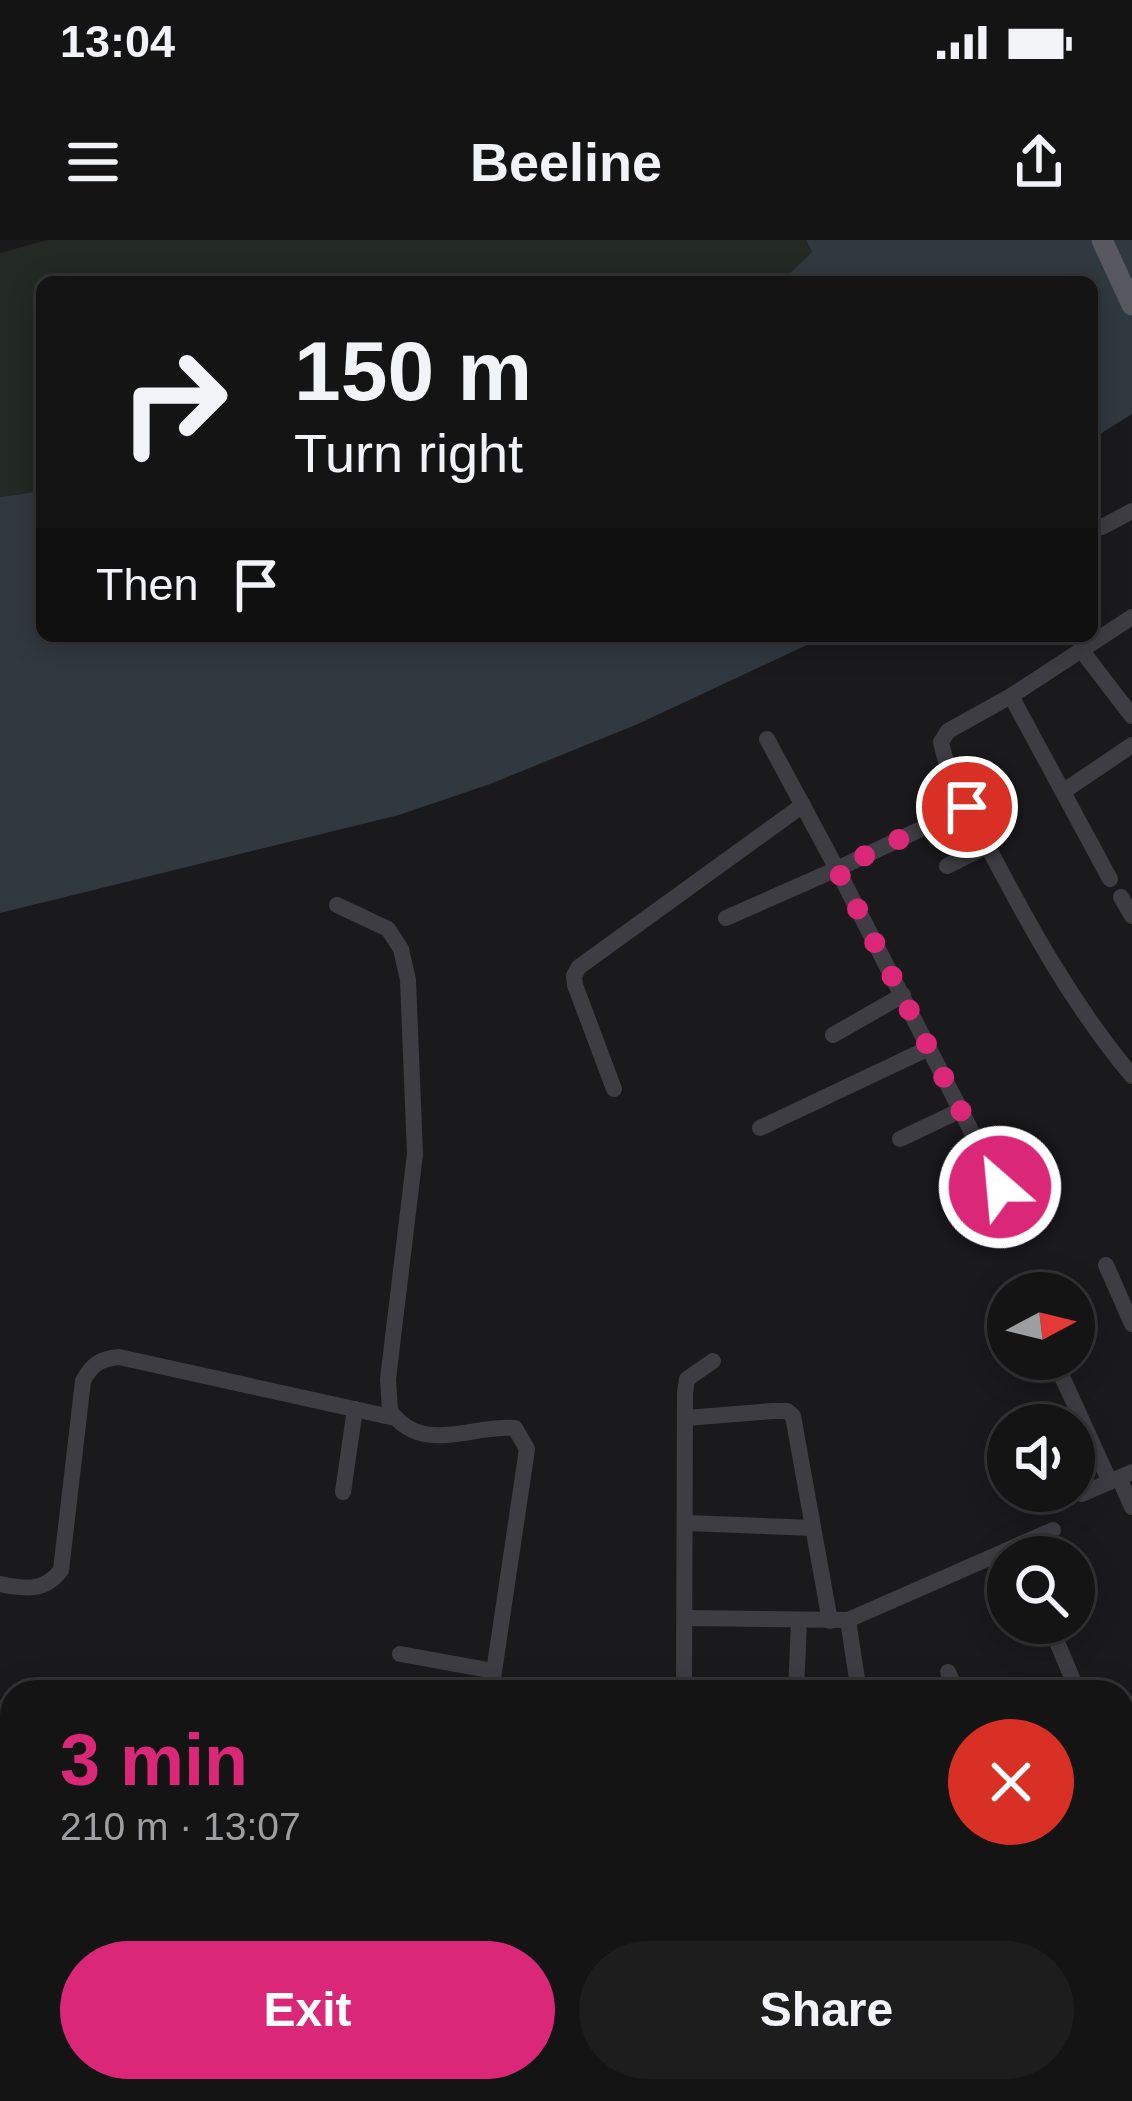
<!DOCTYPE html>
<meta charset="utf-8">
<style>
body{margin:0;font-family:Helvetica,sans-serif;background:#1d1d1e;color:#f1f3f6;height:100vh;display:flex;flex-direction:column;font-size:45px;white-space:nowrap}
*{box-sizing:border-box;margin:0}
p{font-size:39px;color:#9d9ea0}
.icon{flex:none;width:66px;height:66px;fill:none;stroke:currentColor;stroke-width:2;stroke-linecap:round;stroke-linejoin:round}
.map{position:relative;flex:1;overflow:hidden}
.side{position:absolute;left:0px;top:1440px;width:1134px;height:423px;display:flex;flex-direction:column;background:#141415;border-radius:36px 36px 0 0;box-shadow:0 6px 30px #0003,0 0 0 3px #333334}
.side>*{flex:none}
.hud{position:absolute;left:36px;top:36px;width:1062px;height:366px;border-radius:18px;box-shadow:0 6px 30px #0003,0 0 0 3px #333334;background:#141415;color:#f1f3f6;overflow:hidden}
.needle{width:78px;rotate:83deg}
.fabs{position:absolute;left:987px;top:1032px;display:grid;gap:24px}
.fabs a{display:grid;place-items:center;width:108px;height:108px;border-radius:50%;background:#141415;box-shadow:0 6px 30px #0003,0 0 0 3px #333334;font-size:60px}
.pin{position:absolute;display:grid;place-items:center;width:102px;height:102px;color:#fff;margin:-51px;border:6px solid #fff;border-radius:50%;box-shadow:0 3px 12px #0007}
.me{position:absolute;width:132px;margin:-66px;rotate:333deg;stroke-linejoin:round;filter:drop-shadow(0 0 9px #0008)}
.turn{display:flex;align-items:center;gap:42px;height:252px;padding:0 60px;font-size:54px}
.turn .icon{width:156px;height:156px;stroke-width:2.5}
.turn b{display:block;font-size:84px;line-height:102px}
.then{display:flex;align-items:center;height:114px;padding:0 60px;background:#0003;gap:24px;font-size:45px}
.round{display:grid;place-items:center;flex:none;width:126px;height:126px;border-radius:63px;background:#1d1d1e}
.overview{display:flex;align-items:center;justify-content:space-between;height:204px;padding:0 60px}
h1{font-size:72px;font-weight:800;line-height:90px;color:#db2777}
.action{display:flex;gap:24px;margin-top:auto;padding:24px 60px}
.action a{flex:1;height:138px;border-radius:72px;background:#db2777;color:#fff;font-size:48px;font-weight:800;line-height:138px;text-align:center}
.action a+a{background:#1d1d1e;color:#f1f3f6}
.status{display:flex;justify-content:space-between;align-items:center;height:84px;padding:0 60px;background:#141415;direction:ltr}
.status svg{height:33px;fill:currentColor}
header{display:flex;justify-content:space-between;align-items:center;height:156px;padding:0 60px;background:#141415;font-size:54px;font-weight:800}
.map>svg:first-child{display:block}
</style>
<div class="status"><b>13:04</b><svg viewBox="0 0 49 12"><path d="M0 12V9h3v3zM5 12V6h3v6zM10 12V3h3v9zM15 12V0h3v12zM26 1h20v11H26zM47 4h2v5h-2z"/></svg></div>
<header><svg class="icon" aria-label="menu" viewBox="0 0 24 24"><path d="M4 6h16M4 12h16M4 18h16"/></svg>Beeline<svg class="icon" aria-label="share" viewBox="0 0 24 24"><path d="M12 15V3M7 8l5-5 5 5M5 13v7h14v-7"/></svg></header>
<div class="map">
<svg width="1132" height="1861" viewBox="0 0 1132 1861">
<rect width="100%" height="100%" fill="#1a1a1c"/>
<path fill="#222a23" d="M 47,0 L 806,0 L 812,12 L 781,42 L 42,42 L 42,251 L 0,257 L 0,13 Z"/>
<g fill="#303840">
<path d="M 806,0 L 1132,0 L 1132,174 L 1092,199 L 1092,42 L 781,42 L 812,12 Z"/>
<path d="M 42,251 L 42,396 L 826,396 L 638,484 L 490,544 L 399,575 L 0,673 L 0,257 Z"/>
</g>
<g fill="none" stroke-linecap="round" stroke-linejoin="round">
<g stroke="#3d3d43" stroke-width="16">
<path d="M 1102,287 L 1132,271"/>
<path d="M 1132,377 L 1011,456 L 948,491 L 941,502 C 948,538 970,573 987,605 C 1030,687 1072,764 1132,836"/>
<path d="M 1082,411 L 1132,476"/>
<path d="M 1011,456 L 1110,639"/>
<path d="M 1064,551 L 1132,505"/>
<path d="M 967,567 L 837,629 L 1020,986"/>
<path d="M 947,626 L 987,606"/>
<path d="M 1121,657 L 1132,676"/>
<path d="M 337,665 L 388,689 L 401,709 L 408,740 L 415,914 L 388,1139 L 390,1171 C 423,1216 472,1184 515,1188 L 527,1209 L 491,1452"/>
<path d="M 726,678 L 837,629 L 767,499"/>
<path d="M 833,795 L 903,755"/>
<path d="M 614,849 L 575,745 L 574,736 L 579,727 L 803,565"/>
<path d="M 760,888 L 929,808"/>
<path d="M 900,899 L 961,870"/>
<path d="M 1106,1025 L 1132,1084"/>
<path d="M 1054,1119 L 1110,1242"/>
<path d="M 686,1178 L 773,1171 L 787,1171 L 793,1176 L 830,1381"/>
<path d="M 1119,1238 L 1132,1267"/>
<path d="M 343,1252 L 355,1169"/>
<path d="M 1082,1254 L 1132,1232"/>
<path d="M 687,1283 L 813,1288"/>
<path d="M 0,1344 C 25,1349 45,1352 61,1330 L 83,1141 C 92,1124 100,1119 119,1117 L 395,1178"/>
<path d="M 686,1378 L 848,1380 L 1053,1290"/>
<path d="M 848,1380 L 859,1452"/>
<path d="M 1049,1383 L 1078,1452"/>
<path d="M 400,1414 L 494,1431"/>
<path d="M 948,1432 L 957,1452"/>
<path d="M 684,1452 L 685,1153 L 687,1139 L 713,1121"/>
<path d="M 796,1452 L 799,1381"/>
<path d="M 1122,1560 L 1132,1617"/>
<path d="M 0,1605 L 12,1607"/>
<path d="M 1122,1747 L 1132,1746"/>
</g>
<path stroke="#575860" stroke-width="21" d="M 1102,0 L 1132,65"/>
</g>
<g fill="none" stroke-linecap="round" stroke-linejoin="round">
<path stroke="#db2777" stroke-width="21" stroke-dasharray="0 37.8" d="M 967,567 L 837,629 L 1000,947"/>
</g>
</svg>
<div class="fabs">
<a><svg class="needle" viewBox="-14 -14 28 28"><path d="M0-13l5 13h-10z" fill="#e53935"/><path d="M0 13l5-13h-10z" fill="#9d9ea0"/></svg></a>
<a><svg class="icon" aria-label="sound" viewBox="0 0 24 24"><path d="M4 9h4l5-4v14l-5-4H4zM17 9q2 3 0 6"/></svg></a>
<a><svg class="icon" aria-label="search" viewBox="0 0 24 24"><circle cx="10" cy="10" r="6"/><path d="M15 15l6 6"/></svg></a>
</div>
<div class="pin" style="left:967px;top:567px;background:#d93025"><svg class="icon" aria-label="arrive" viewBox="0 0 24 24"><path d="M6 21V4h12l-3 4 3 4H6"/></svg></div>
<svg class="me" style="left:1000px;top:947px" viewBox="-20 -20 40 40"><circle r="17" fill="#db2777" stroke="#fff" stroke-width="3"/><path d="M0-11L8 9 0 5-8 9z" fill="#fff"/></svg>
<div class="hud">
<div class="turn"><svg class="icon" aria-label="right" viewBox="0 0 24 24"><path d="M7 20v-9h11M14 6l5 5-5 5"/></svg><div><b>150 m</b>Turn right</div></div>
<div class="then">Then<svg class="icon" aria-label="arrive" viewBox="0 0 24 24"><path d="M6 21V4h12l-3 4 3 4H6"/></svg></div>
</div>
<section class="side">
<div class="overview"><div><h1>3 min</h1><p>210 m · 13:07</p></div><a class="round" style="background:#d93025;color:#fff"><svg class="icon" aria-label="close" viewBox="0 0 24 24"><path d="M6 6l12 12M18 6L6 18"/></svg></a></div>
<div class="action"><a>Exit</a><a>Share</a></div>
</section>
</div>
